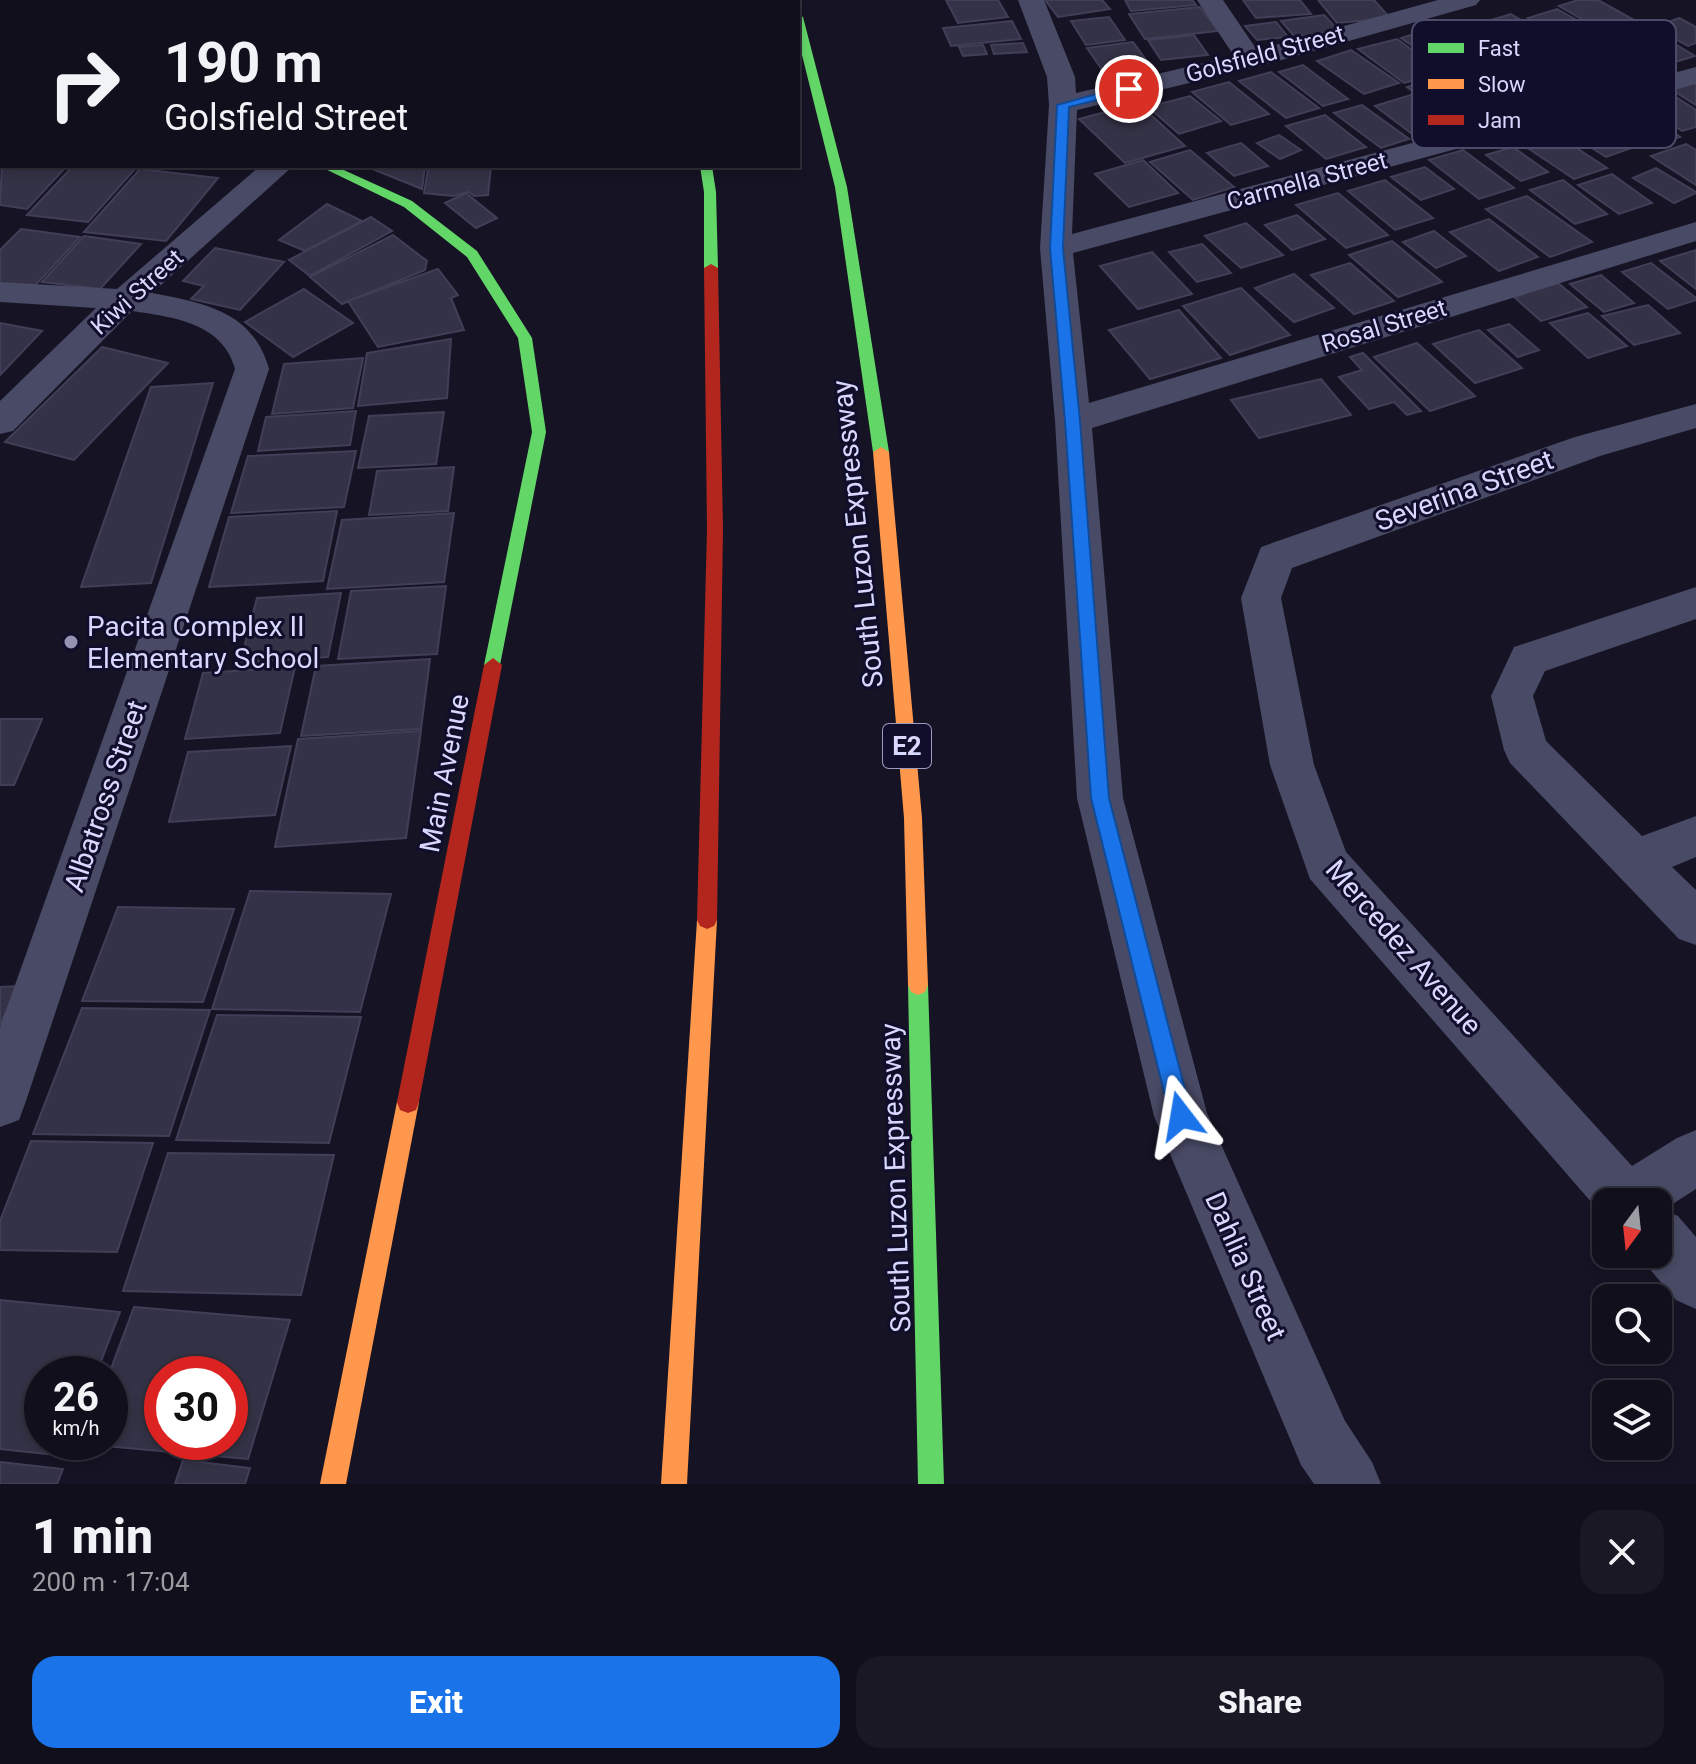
<!DOCTYPE html>
<meta charset="utf-8">
<style>
body{margin:0;font-family:Roboto,sans-serif;background:#191824;color:#f1f3f6;height:100vh;display:flex;flex-direction:column;font-size:30px;white-space:nowrap}
*{box-sizing:border-box;margin:0}
p{font-size:26px;color:#9c9ca3}
.icon{flex:none;width:44px;height:44px;fill:none;stroke:currentColor;stroke-width:2;stroke-linecap:round;stroke-linejoin:round}
.map{position:relative;height:1484px;overflow:hidden}
.panel{display:flex;flex-direction:column;background:#100f1b;flex:1}
.panel>*{flex:none}
.top-card{position:absolute;left:0px;top:0px;width:800px;height:168px;box-shadow:0 4px 12px #0003,0 0 0 2px #302f3a;background:#100f1b;color:#f1f3f6;overflow:hidden}
.needle{width:52px;rotate:195deg}
.buttons{position:absolute;left:1592px;top:1188px;display:grid;gap:16px}
.buttons a{display:grid;place-items:center;width:80px;height:80px;border-radius:16px;background:#100f1b;box-shadow:0 4px 12px #0003,0 0 0 2px #302f3a;font-size:40px}
.speed{position:absolute;left:24px;top:1356px;display:flex;gap:16px;font-size:40px;font-weight:700;text-align:center}
.speed>*{display:grid;place-content:center;width:104px;height:104px;border-radius:50%;background:#100f1b;box-shadow:0 4px 12px #0003,0 0 0 2px #302f3a;line-height:1}
.speed small{font-size:20px;font-weight:400}
.speed .limit{border:12px solid #d22;background:#fff;color:#111}
.pin{position:absolute;display:grid;place-items:center;width:68px;height:68px;color:#fff;margin:-34px;border:4px solid #fff;border-radius:50%;box-shadow:0 2px 8px #0007}
.me{position:absolute;width:88px;margin:-44px;rotate:346deg;stroke-linejoin:round;filter:drop-shadow(0 0 6px #0008)}
.turn{display:flex;align-items:center;gap:28px;height:168px;padding:0 32px;font-size:36px}
.turn .icon{width:104px;height:104px;stroke-width:2.5}
.turn b{display:block;font-size:56px;line-height:68px}
.round{display:grid;place-items:center;flex:none;width:84px;height:84px;border-radius:24px;background:#191824}
.head{display:flex;align-items:center;justify-content:space-between;height:136px;padding:0 32px}
h1{font-size:48px;font-weight:800;line-height:60px}
.primary-button{display:flex;gap:16px;margin-top:auto;padding:16px 32px}
.primary-button a{flex:1;height:92px;border-radius:24px;background:#1a73e8;color:#fff;font-size:32px;font-weight:800;line-height:92px;text-align:center}
.primary-button a+a{background:#191824;color:#f1f3f6}
.map>svg:first-child{display:block}
</style>
<div class="map">
<svg width="1696" height="1484" viewBox="0 0 1696 1484">
<rect width="100%" height="100%" fill="#161424"/>
<g fill="#343246" stroke="#413f58" stroke-width="2" fill-rule="evenodd">
<path d="M 252,0 L 325,0 L 251,2 Z"/>
<path d="M 946,0 L 998,0 L 1008,17 L 958,23 Z"/>
<path d="M 1045,0 L 1102,0 L 1110,9 L 1058,17 Z"/>
<path d="M 1125,0 L 1192,0 L 1196,5 L 1131,11 Z"/>
<path d="M 1243,0 L 1300,0 L 1311,14 L 1256,18 Z"/>
<path d="M 1318,0 L 1374,0 L 1390,18 L 1337,23 Z"/>
<path d="M 1578,0 L 1598,0 L 1636,21 L 1604,32 L 1559,6 Z"/>
<path d="M 1200,7 L 1218,31 L 1145,39 L 1129,14 Z"/>
<path d="M 1557,9 L 1591,28 L 1561,38 L 1528,18 Z"/>
<path d="M 1511,14 L 1563,46 L 1533,55 L 1481,23 Z"/>
<path d="M 1324,15 L 1339,31 L 1295,37 L 1281,21 Z"/>
<path d="M 1109,17 L 1125,40 L 1086,45 L 1071,21 Z"/>
<path d="M 1679,18 L 1696,27 L 1696,43 L 1688,46 L 1654,27 Z"/>
<path d="M 1012,21 L 1021,39 L 951,46 L 943,28 Z"/>
<path d="M 1276,22 L 1288,37 L 1257,40 L 1245,26 Z"/>
<path d="M 1643,25 L 1695,56 L 1662,66 L 1609,35 Z"/>
<path d="M 1433,28 L 1485,62 L 1451,72 L 1401,38 Z"/>
<path d="M 1194,35 L 1208,55 L 1161,60 L 1148,40 Z"/>
<path d="M 1397,39 L 1443,72 L 1404,83 L 1358,49 Z"/>
<path d="M 1133,42 L 1152,68 L 1105,74 L 1087,48 Z"/>
<path d="M 1023,43 L 1027,52 L 994,54 L 991,45 Z"/>
<path d="M 983,45 L 987,54 L 963,56 L 959,47 Z"/>
<path d="M 1351,50 L 1399,83 L 1364,94 L 1317,61 Z"/>
<path d="M 1303,65 L 1348,99 L 1323,106 L 1279,72 Z"/>
<path d="M 1271,72 L 1319,108 L 1286,118 L 1239,81 Z"/>
<path d="M 1445,75 L 1497,111 L 1458,123 L 1407,87 Z"/>
<path d="M 1229,82 L 1269,114 L 1231,125 L 1192,92 Z"/>
<path d="M 1696,82 L 1696,105 L 1671,89 Z"/>
<path d="M 1668,92 L 1696,110 L 1696,127 L 1682,131 L 1637,101 Z"/>
<path d="M 1414,94 L 1457,125 L 1416,137 L 1375,106 Z"/>
<path d="M 1190,96 L 1221,121 L 1179,134 L 1148,107 Z"/>
<path d="M 1138,103 L 1185,146 L 1125,163 L 1079,119 Z"/>
<path d="M 1362,105 L 1409,139 L 1381,148 L 1334,113 Z"/>
<path d="M 1642,111 L 1680,137 L 1644,148 L 1606,121 Z"/>
<path d="M 1325,115 L 1366,147 L 1326,159 L 1286,126 Z"/>
<path d="M 1607,126 L 1637,146 L 1606,157 L 1575,137 Z"/>
<path d="M 1549,130 L 1607,168 L 1574,179 L 1517,141 Z"/>
<path d="M 1279,135 L 1301,150 L 1280,159 L 1257,143 Z"/>
<path d="M 1241,143 L 1268,166 L 1234,176 L 1207,153 Z"/>
<path d="M 1686,144 L 1696,150 L 1696,185 L 1651,156 Z"/>
<path d="M 1513,147 L 1548,172 L 1521,181 L 1486,155 Z"/>
<path d="M 1190,150 L 1234,187 L 1193,200 L 1150,162 Z"/>
<path d="M 1463,150 L 1514,188 L 1479,199 L 1429,160 Z"/>
<path d="M 1143,160 L 1178,193 L 1129,207 L 1095,174 Z"/>
<path d="M 2,163 L 2,166 L 66,167 L 27,209 L 0,205 Z"/>
<path d="M 73,166 L 135,169 L 88,222 L 27,215 Z"/>
<path d="M 365,166 L 425,166 L 422,189 Z"/>
<path d="M 491,166 L 488,195 L 474,196 L 469,192 L 453,196 L 424,193 L 428,169 Z"/>
<path d="M 1425,167 L 1454,189 L 1421,200 L 1391,177 Z"/>
<path d="M 1656,168 L 1696,192 L 1696,193 L 1674,203 L 1633,178 Z"/>
<path d="M 140,169 L 218,178 L 166,241 L 84,232 Z"/>
<path d="M 1612,174 L 1652,203 L 1619,214 L 1578,185 Z"/>
<path d="M 1385,180 L 1433,218 L 1395,230 L 1348,191 Z"/>
<path d="M 1563,180 L 1607,214 L 1575,224 L 1530,190 Z"/>
<path d="M 466,193 L 497,218 L 476,228 L 445,203 Z"/>
<path d="M 1338,193 L 1388,235 L 1346,248 L 1296,205 Z"/>
<path d="M 1527,196 L 1592,242 L 1550,257 L 1486,209 Z"/>
<path d="M 327,204 L 362,221 L 305,251 L 279,240 Z"/>
<path d="M 1297,215 L 1325,239 L 1292,250 L 1265,225 Z"/>
<path d="M 371,217 L 392,231 L 310,276 L 289,260 Z"/>
<path d="M 1489,219 L 1538,257 L 1499,271 L 1450,232 Z"/>
<path d="M 1246,223 L 1283,255 L 1241,268 L 1205,236 Z"/>
<path d="M 21,229 L 80,237 L 32,289 L 0,284 L 0,250 Z"/>
<path d="M 1434,231 L 1466,256 L 1436,268 L 1403,242 Z"/>
<path d="M 393,235 L 427,261 L 425,270 L 342,304 L 310,277 Z"/>
<path d="M 84,236 L 141,244 L 100,289 L 42,282 Z"/>
<path d="M 1392,241 L 1442,282 L 1398,297 L 1349,255 Z"/>
<path d="M 1202,244 L 1231,273 L 1197,282 L 1169,252 Z"/>
<path d="M 215,248 L 284,262 L 240,310 L 191,299 L 204,286 L 183,281 Z"/>
<path d="M 1696,250 L 1696,289 L 1660,261 Z"/>
<path d="M 1152,252 L 1192,294 L 1138,309 L 1100,266 Z"/>
<path d="M 1350,263 L 1394,301 L 1354,314 L 1311,275 Z"/>
<path d="M 1651,263 L 1696,298 L 1696,300 L 1668,309 L 1622,272 Z"/>
<path d="M 438,269 L 458,295 L 451,298 L 464,330 L 378,347 L 348,301 Z"/>
<path d="M 1294,274 L 1334,308 L 1294,322 L 1255,288 Z"/>
<path d="M 1601,275 L 1634,303 L 1604,312 L 1570,284 Z"/>
<path d="M 1558,283 L 1587,307 L 1541,321 L 1514,297 Z"/>
<path d="M 1241,288 L 1290,335 L 1230,355 L 1183,306 Z"/>
<path d="M 304,289 L 353,323 L 293,357 L 245,322 Z"/>
<path d="M 1648,305 L 1680,333 L 1634,345 L 1602,316 Z"/>
<path d="M 1179,310 L 1221,358 L 1150,379 L 1109,330 Z"/>
<path d="M 1588,313 L 1627,346 L 1588,358 L 1550,323 Z"/>
<path d="M 0,323 L 42,331 L 0,375 Z"/>
<path d="M 1509,324 L 1539,350 L 1518,357 L 1488,330 Z"/>
<path d="M 1479,330 L 1522,368 L 1475,383 L 1433,344 Z"/>
<path d="M 451,339 L 447,398 L 358,406 L 367,353 Z"/>
<path d="M 1417,343 L 1475,396 L 1430,411 L 1374,357 Z"/>
<path d="M 102,347 L 168,363 L 74,460 L 5,442 Z"/>
<path d="M 1363,353 L 1421,411 L 1407,415 L 1394,402 L 1369,409 L 1339,377 L 1362,370 L 1350,357 Z"/>
<path d="M 363,358 L 353,408 L 272,414 L 284,364 Z"/>
<path d="M 1321,379 L 1351,415 L 1259,438 L 1231,400 Z"/>
<path d="M 213,383 L 151,583 L 81,587 L 151,387 Z"/>
<path d="M 356,411 L 350,445 L 258,451 L 266,417 Z"/>
<path d="M 444,412 L 436,464 L 358,468 L 369,416 Z"/>
<path d="M 356,451 L 344,507 L 231,513 L 248,456 Z"/>
<path d="M 454,467 L 448,511 L 369,515 L 377,471 Z"/>
<path d="M 337,511 L 323,581 L 209,587 L 229,517 Z"/>
<path d="M 454,513 L 444,582 L 327,589 L 342,520 Z"/>
<path d="M 446,586 L 437,654 L 338,659 L 351,591 Z"/>
<path d="M 341,593 L 328,657 L 240,663 L 257,598 Z"/>
<path d="M 430,659 L 421,729 L 301,736 L 316,666 Z"/>
<path d="M 295,667 L 280,733 L 185,739 L 203,673 Z"/>
<path d="M 0,719 L 42,719 L 14,785 L 0,785 Z"/>
<path d="M 421,731 L 406,838 L 275,847 L 298,739 Z"/>
<path d="M 291,746 L 275,815 L 169,822 L 188,752 Z"/>
<path d="M 250,891 L 391,894 L 360,1012 L 212,1009 Z"/>
<path d="M 118,907 L 234,909 L 203,1002 L 82,1001 Z"/>
<path d="M 19,986 L 0,1025 L 0,987 Z"/>
<path d="M 82,1008 L 210,1010 L 169,1136 L 33,1134 Z"/>
<path d="M 217,1015 L 361,1017 L 329,1143 L 176,1140 Z"/>
<path d="M 31,1141 L 153,1143 L 117,1252 L 0,1250 L 0,1221 Z"/>
<path d="M 168,1153 L 334,1155 L 301,1295 L 123,1291 Z"/>
<path d="M 0,1300 L 120,1312 L 96,1374 L 42,1374 L 42,1442 L 70,1442 L 65,1456 L 0,1449 Z"/>
<path d="M 134,1307 L 290,1320 L 248,1459 L 83,1444 L 110,1442 L 109,1374 ZM 162,1374 L 230,1374 L 230,1442 L 162,1442 Z"/>
<path d="M 183,1460 L 250,1468 L 245,1484 L 175,1484 Z"/>
<path d="M 0,1462 L 63,1469 L 57,1484 L 0,1484 Z"/>
</g>
<g fill="none" stroke-linecap="round" stroke-linejoin="round">
<g fill="#494a65" fill-rule="evenodd">
<path d="M 0,0 L 19,0 L 20,2 L 2,2 L 2,9 Z"/>
<rect x="337" y="0" width="26" height="2"/>
<path d="M 1018,0 L 1044,0 L 1075,77 L 1076,93 L 1234,56 L 1197,0 L 1223,0 L 1257,50 L 1438,0 L 1480,0 L 1476,5 L 1260,66 L 1077,110 L 1072,234 L 1696,67 L 1696,84 L 1073,253 L 1089,403 L 1696,222 L 1696,241 L 1092,428 L 1123,798 L 1207,1113 L 1345,1421 L 1372,1462 L 1381,1484 L 1314,1484 L 1301,1465 L 1154,1116 L 1077,798 L 1055,421 L 1040,248 L 1049,105 L 1047,77 Z"/>
<path d="M 260,166 L 293,166 L 152,293 C 204,303 253,311 269,369 L 26,1101 L 19,1120 L 0,1127 L 0,1027 L 235,369 C 223,323 173,317 132,311 L 13,431 L 0,434 L 0,401 L 96,308 L 0,302 L 0,282 L 117,289 Z"/>
<path d="M 1696,404 L 1696,428 L 1600,456 L 1292,568 L 1281,598 L 1314,765 L 1346,852 L 1632,1166 L 1677,1138 L 1696,1130 L 1696,1189 L 1663,1210 L 1678,1216 L 1696,1237 L 1696,1309 L 1676,1300 L 1637,1254 L 1658,1254 L 1658,1202 L 1606,1202 L 1606,1219 L 1310,879 L 1270,765 L 1241,598 L 1261,547 L 1575,437 Z"/>
<path d="M 1696,587 L 1696,619 L 1545,671 L 1533,696 L 1546,741 L 1642,836 L 1696,816 L 1696,857 L 1672,867 L 1696,890 L 1696,945 L 1679,939 L 1510,763 L 1504,750 L 1491,696 L 1514,647 Z"/>
</g>
<g fill="#63d668" fill-rule="evenodd">
<path d="M 798,14 L 803,17 L 847,187 L 889,452 L 881,457 L 873,452 L 835,187 L 798,39 Z"/>
<path d="M 319,166 L 335,166 L 412,201 L 477,251 L 532,338 L 546,432 L 499,670 L 487,670 L 484,665 L 532,432 L 518,338 L 467,257 L 404,207 Z"/>
<path d="M 700,166 L 712,166 L 716,192 L 718,268 L 711,272 L 704,268 L 704,192 Z"/>
<path d="M 918,975 L 925,978 L 928,985 L 944,1484 L 918,1484 L 908,985 L 911,978 Z"/>
</g>
<g fill="#ff974d" fill-rule="evenodd">
<rect x="0" y="125" width="2" height="8"/>
<path d="M 881,447 L 889,452 L 922,818 L 928,985 L 925,992 L 918,995 L 911,992 L 908,985 L 904,818 L 873,452 Z"/>
<path d="M 707,911 L 714,914 L 717,920 L 687,1484 L 661,1484 L 697,920 L 700,914 Z"/>
<path d="M 408,1091 L 416,1094 L 419,1102 L 346,1484 L 320,1484 L 397,1102 L 400,1094 Z"/>
</g>
<g fill="#b3261e" fill-rule="evenodd">
<rect x="680" y="0" width="10" height="2"/>
<path d="M 711,264 L 718,268 L 723,529 L 717,920 L 714,926 L 707,929 L 700,926 L 697,920 L 707,529 L 704,268 Z"/>
<path d="M 493,658 L 502,665 L 419,1102 L 416,1110 L 408,1113 L 400,1110 L 397,1102 L 484,665 Z"/>
</g>
</g>
<path fill="#1a73e8" stroke="#114b97" stroke-width="2" d="M 1129,85 L 1133,86 L 1133,91 L 1069,107 L 1063,248 L 1080,421 L 1109,798 L 1192,1116 L 1189,1124 L 1181,1127 L 1173,1124 L 1170,1116 L 1091,798 L 1065,421 L 1050,248 L 1057,105 Z"/>
<circle fill="#9493b2" stroke="#100e2a" stroke-width="3" cx="71" cy="642" r="8"/>
<g text-anchor="middle" stroke-width="6" stroke-linejoin="round" paint-order="stroke">
<g font-size="24" fill="#d8d8ff" stroke="#100e2a">
<text transform="translate(1265 54) rotate(-15)" y="8">Golsfield Street</text>
<text transform="translate(1307 181) rotate(-15)" y="8">Carmella Street</text>
<text transform="translate(137 292) rotate(-42)" y="8">Kiwi Street</text>
<text transform="translate(1384 326) rotate(-17)" y="8">Rosal Street</text>
</g>
<rect fill="#100e2a" stroke="#9c9bbf" stroke-width="2" x="883" y="724" width="48" height="44" rx="6"/>
<g font-size="26" font-weight="bold" fill="#d8d8ff">
<text x="907" y="755">E2</text>
</g>
<g font-size="28" fill="#d8d8ff" stroke="#100e2a">
<text transform="translate(1464 490) rotate(-20)" y="10">Severina Street</text>
<text transform="translate(857 534) rotate(-96)" y="10">South Luzon Expressway</text>
<text transform="translate(444 773) rotate(-79)" y="10">Main Avenue</text>
<text transform="translate(105 796) rotate(-71)" y="10">Albatross Street</text>
<text transform="translate(1404 947) rotate(49)" y="10">Mercedez Avenue</text>
<text transform="translate(895 1178) rotate(-92)" y="10">South Luzon Expressway</text>
<text transform="translate(1246 1266) rotate(66)" y="10">Dahlia Street</text>
</g>
<g font-size="28" fill="#d8d8ff" stroke="#100e2a" text-anchor="start">
<text x="87" y="636">Pacita Complex II<tspan x="87" dy="32">Elementary School</tspan></text>
</g>
</g>
<rect x="1412" y="20" width="264" height="128" rx="12" fill="#100e2a" stroke="#4c4b6a" stroke-width="2"/>
<rect x="1428" y="43" width="36" height="10" fill="#63d668"/>
<rect x="1428" y="79" width="36" height="10" fill="#ff974d"/>
<rect x="1428" y="115" width="36" height="10" fill="#b3261e"/>
<g font-size="22" fill="#d8d8ff">
<text x="1478" y="56">Fast</text>
<text x="1478" y="92">Slow</text>
<text x="1478" y="128">Jam</text>
</g>
</svg>
<div class="buttons">
<a><svg class="needle" viewBox="-14 -14 28 28"><path d="M0-13l5 13h-10z" fill="#e53935"/><path d="M0 13l5-13h-10z" fill="#9c9ca3"/></svg></a>
<a><svg class="icon" aria-label="search" viewBox="0 0 24 24"><circle cx="10" cy="10" r="6"/><path d="M15 15l6 6"/></svg></a>
<a><svg class="icon" aria-label="layers" viewBox="0 0 24 24"><path d="M12 4l9 5-9 5-9-5zM3 14l9 5 9-5"/></svg></a>
</div>
<div class="speed"><div>26<small>km/h</small></div><div class="limit">30</div></div>
<div class="pin" style="left:1129px;top:89px;background:#d93025"><svg class="icon" aria-label="arrive" viewBox="0 0 24 24"><path d="M6 21V4h12l-3 4 3 4H6"/></svg></div>
<svg class="me" style="left:1181px;top:1116px" viewBox="-20 -20 40 40"><path d="M0-17L14 15 0 8-14 15z" fill="#1a73e8" stroke="#fff" stroke-width="4"/></svg>
<div class="top-card">
<div class="turn"><svg class="icon" aria-label="right" viewBox="0 0 24 24"><path d="M7 20v-9h11M14 6l5 5-5 5"/></svg><div><b>190 m</b>Golsfield Street</div></div>
</div>
</div>
<section class="panel">
<div class="head"><div><h1>1 min</h1><p>200 m · 17:04</p></div><a class="round"><svg class="icon" aria-label="close" viewBox="0 0 24 24"><path d="M6 6l12 12M18 6L6 18"/></svg></a></div>
<div class="primary-button"><a>Exit</a><a>Share</a></div>
</section>
